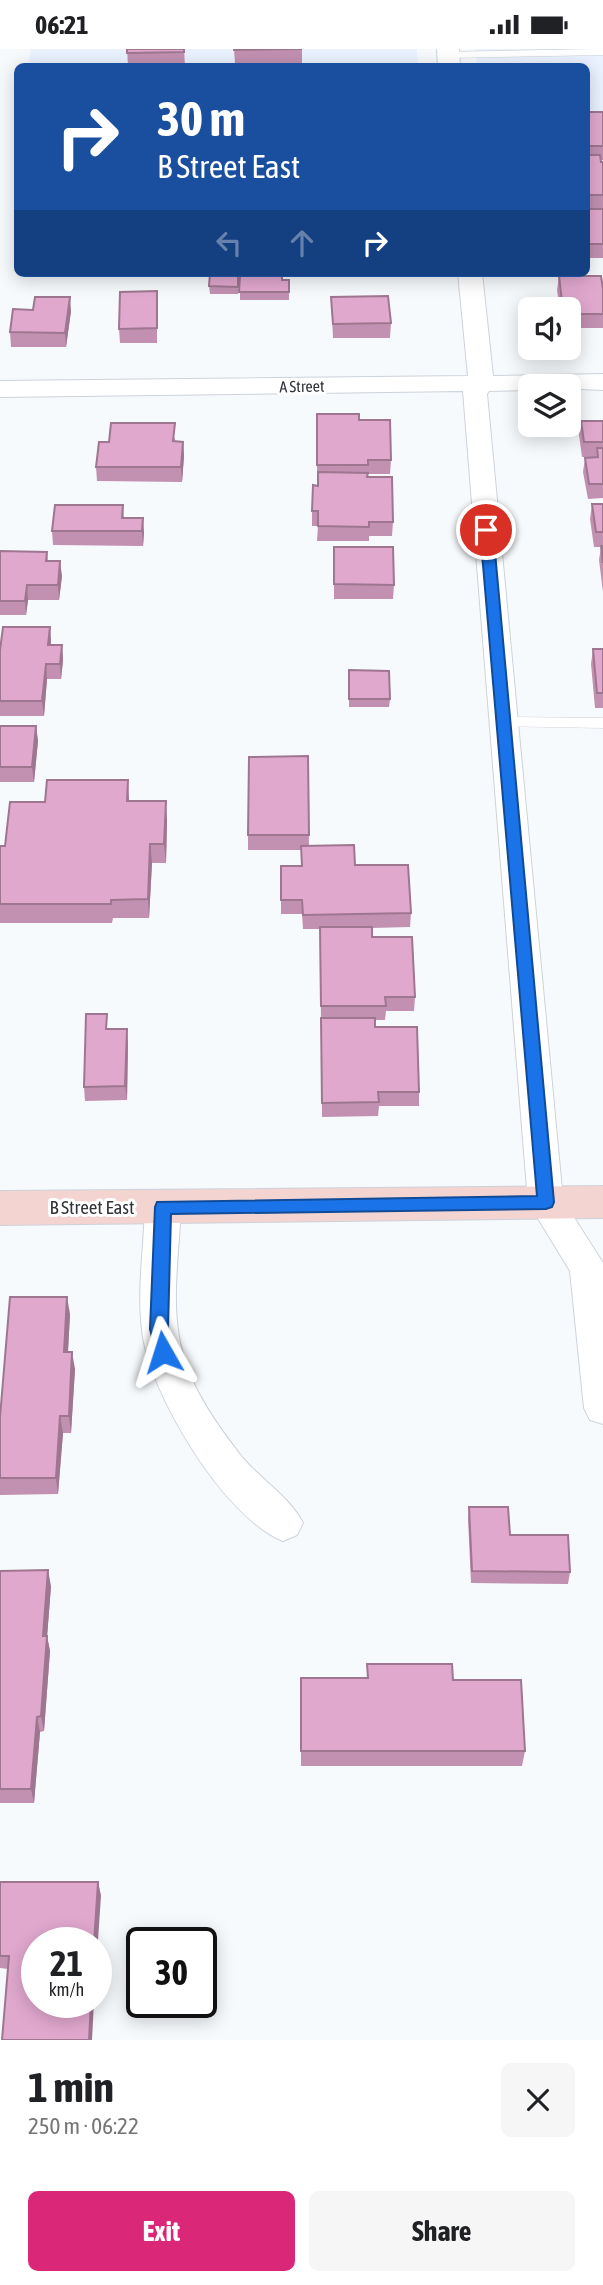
<!DOCTYPE html>
<meta charset="utf-8">
<style>
body{margin:0;font-family:"Asap Condensed",sans-serif;background:#f6f6f6;color:#202124;height:100vh;display:flex;flex-direction:column;font-size:26px;white-space:nowrap}
*{box-sizing:border-box;margin:0}
p{font-size:23px;color:#757577}
.icon{flex:none;width:38px;height:38px;fill:none;stroke:currentColor;stroke-width:2;stroke-linecap:round;stroke-linejoin:round}
.map{position:relative;height:1991px;overflow:hidden}
.drawer{display:flex;flex-direction:column;background:#fff;flex:1}
.drawer>*{flex:none}
.top-card{position:absolute;left:14px;top:14px;width:576px;height:214px;border-radius:10px;box-shadow:0 4px 18px #0003;background:#1a4fa0;color:#fff;overflow:hidden}
.tools{position:absolute;left:518px;top:248px;display:grid;gap:14px}
.tools a{display:grid;place-items:center;width:63px;height:63px;border-radius:10px;background:#fff;box-shadow:0 4px 18px #0003;font-size:35px}
.speed{position:absolute;left:21px;top:1878px;display:flex;gap:14px;font-size:35px;font-weight:700;text-align:center}
.speed>*{display:grid;place-content:center;width:91px;height:91px;border-radius:50%;background:#fff;box-shadow:0 4px 18px #0003;line-height:1}
.speed small{font-size:18px;font-weight:400}
.speed .limit{border:4px solid #111;border-radius:10px;background:#fff;color:#111}
.pin{position:absolute;display:grid;place-items:center;width:60px;height:60px;color:#fff;margin:-30px;border:4px solid #fff;border-radius:50%;box-shadow:0 2px 7px #0007}
.me{position:absolute;width:77px;margin:-38px;rotate:354deg;stroke-linejoin:round;filter:drop-shadow(0 0 5px #0008)}
.turn{display:flex;align-items:center;gap:24px;height:147px;padding:0 28px;font-size:32px}
.turn .icon{width:91px;height:91px;stroke-width:2.5}
.turn b{display:block;font-size:49px;line-height:60px}
.lanes{display:flex;align-items:center;height:66px;padding:0 28px;background:#0003;justify-content:center;gap:35px;direction:ltr}
.lanes .off{opacity:.35}
.round{display:grid;place-items:center;flex:none;width:74px;height:74px;border-radius:10px;background:#f6f6f6}
.head{display:flex;align-items:center;justify-content:space-between;height:119px;padding:0 28px}
h1{font-size:42px;font-weight:700;line-height:52px}
.button{display:flex;gap:14px;margin-top:auto;padding:14px 28px}
.button a{flex:1;height:80px;border-radius:10px;background:#db2777;color:#fff;font-size:28px;font-weight:700;line-height:80px;text-align:center}
.button a+a{background:#f6f6f6;color:#202124}
.status{display:flex;justify-content:space-between;align-items:center;height:49px;padding:0 35px;background:#fff;direction:ltr}
.status svg{height:19px;fill:currentColor}
.map>svg:first-child{display:block}
</style>
<div class="status"><b>06:21</b><svg viewBox="0 0 49 12"><path d="M0 12V9h3v3zM5 12V6h3v6zM10 12V3h3v9zM15 12V0h3v12zM26 1h20v11H26zM47 4h2v5h-2z"/></svg></div>
<div class="map">
<svg width="603" height="1991" viewBox="0 0 603 1991">
<rect width="100%" height="100%" fill="#f7fafd"/>
<g fill="#e9f2fe">
<path d="M 31,0 L 417,0 L 418,17 L 28,18 Z"/>
<path d="M 475,0 L 603,0 L 603,74 L 586,74 L 586,18 L 477,17 Z"/>
</g>
<g fill="none" stroke-linecap="round" stroke-linejoin="round">
<defs>
<g id="lane">
<path d="M 603,0 L 603,6 L 448,9 L 442,6 L 448,3 Z"/>
<path d="M 503,668 L 603,669 L 603,679 L 498,677 L 495,673 L 498,669 Z"/>
</g>
<g id="street">
<path d="M 437,0 L 459,0 L 460,18 L 438,18 Z"/>
<path d="M 458,224 L 482,224 L 493,327 L 603,325 L 603,341 L 530,338 L 530,341 L 489,342 L 487,345 L 563,1151 L 603,1214 L 603,1375 L 590,1371 L 584,1359 L 570,1222 L 528,1153 L 463,342 L 0,348 L 0,332 L 468,327 Z"/>
<path d="M 163,1144 L 175,1148 L 181,1158 C 179,1205 170,1256 182,1302 C 192,1341 217,1376 242,1408 C 260,1430 290,1448 303,1474 L 297,1486 L 283,1492 C 224,1469 148,1342 142,1281 C 137,1240 144,1198 145,1158 L 151,1148 Z"/>
</g>
<path id="secondary" d="M 603,1137 L 603,1169 L 0,1176 L 0,1142 Z"/>
</defs>
<use href="#lane" stroke="#ccd3db" stroke-width="1"/>
<use href="#street" stroke="#ccd3db" stroke-width="2"/>
<use href="#secondary" stroke="#ccd3db" stroke-width="2"/>
<use href="#lane" fill="#fff" fill-rule="evenodd"/>
<use href="#street" fill="#fff" fill-rule="evenodd"/>
<use href="#secondary" fill="#f4d4d1" fill-rule="evenodd"/>
</g>
<g fill="#c290b1">
<path d="M 127,0 L 184,0 L 185,17 L 128,17 Z"/>
<path d="M 234,0 L 302,0 L 302,14 L 235,15 Z"/>
<path d="M 586,63 L 603,63 L 603,111 L 601,111 L 601,113 L 603,113 L 603,160 L 586,160 Z"/>
<rect x="586" y="160" width="17" height="49"/>
<path d="M 238,224 L 238,245 L 210,245 L 209,237 Z"/>
<path d="M 240,227 L 289,231 L 289,251 L 240,251 Z"/>
<path d="M 559,227 L 603,240 L 603,279 L 569,279 L 569,261 L 560,261 L 557,241 Z"/>
<path d="M 157,242 L 157,294 L 120,294 L 119,280 Z"/>
<path d="M 331,248 L 391,274 L 390,289 L 333,289 Z"/>
<path d="M 71,262 L 66,298 L 11,298 L 10,283 Z"/>
<path d="M 317,365 L 359,371 L 391,411 L 390,425 L 368,425 L 368,428 L 393,473 L 392,487 L 369,487 L 369,492 L 317,492 L 318,477 L 312,477 L 312,462 L 318,437 L 318,431 L 317,431 Z"/>
<path d="M 581,372 L 603,372 L 603,449 L 588,450 L 583,423 L 585,409 L 596,408 L 582,408 L 579,386 Z"/>
<path d="M 175,389 L 175,392 L 183,393 L 184,407 L 182,433 L 97,432 L 96,418 L 109,393 Z"/>
<path d="M 603,454 L 603,543 L 599,511 L 601,498 L 594,498 L 590,470 L 592,455 L 603,455 Z"/>
<path d="M 123,456 L 124,469 L 144,483 L 143,497 L 53,496 L 52,482 Z"/>
<path d="M 334,498 L 394,536 L 393,550 L 334,550 Z"/>
<path d="M 0,502 L 47,503 L 48,512 L 62,527 L 59,551 L 28,551 L 26,566 L 0,566 Z"/>
<path d="M 50,578 L 51,596 L 62,596 L 63,611 L 61,630 L 47,630 L 44,667 L 0,667 L 0,601 Z"/>
<path d="M 593,600 L 603,600 L 603,659 L 595,659 L 591,615 Z"/>
<path d="M 349,621 L 390,650 L 389,658 L 349,658 Z"/>
<path d="M 0,677 L 36,677 L 38,692 L 34,733 L 0,733 Z"/>
<path d="M 308,707 L 309,797 L 355,816 L 411,864 L 410,878 L 372,879 L 372,888 L 415,948 L 414,962 L 386,962 L 385,971 L 375,971 L 375,978 L 419,1043 L 419,1057 L 379,1057 L 378,1067 L 322,1068 L 320,880 L 303,880 L 302,865 L 281,865 L 281,817 L 302,817 L 301,801 L 248,801 L 248,786 Z"/>
<path d="M 129,752 L 167,771 L 166,814 L 152,814 L 149,869 L 113,869 L 112,874 L 0,874 L 0,797 L 5,797 Z"/>
<path d="M 108,980 L 128,994 L 127,1051 L 85,1052 L 84,1038 Z"/>
<path d="M 70,1265 L 68,1303 L 75,1320 L 71,1384 L 63,1384 L 58,1445 L 0,1446 L 0,1368 Z"/>
<path d="M 469,1458 L 510,1486 L 570,1523 L 568,1535 L 471,1534 L 468,1470 Z"/>
<path d="M 0,1522 L 51,1537 L 47,1587 L 50,1602 L 44,1682 L 40,1683 L 34,1754 L 0,1754 Z"/>
<path d="M 367,1615 L 453,1631 L 525,1702 L 522,1717 L 301,1717 L 301,1629 L 367,1629 Z"/>
<path d="M 0,1833 L 98,1833 L 101,1847 L 8,1920 L 0,1919 Z"/>
</g>
<g fill="#9e7690">
<path d="M 70,248 L 71,262 L 66,298 L 65,284 Z"/>
<path d="M 183,393 L 184,407 L 182,433 L 181,418 Z"/>
<path d="M 143,469 L 144,483 L 143,497 L 142,482 Z"/>
<path d="M 60,512 L 62,527 L 59,551 L 58,536 Z"/>
<path d="M 27,536 L 28,551 L 26,566 L 25,552 Z"/>
<path d="M 50,578 L 51,592 L 49,611 L 48,596 Z"/>
<path d="M 62,596 L 63,611 L 61,630 L 60,615 Z"/>
<path d="M 46,615 L 47,630 L 44,667 L 42,652 Z"/>
<path d="M 36,677 L 38,692 L 34,733 L 32,718 Z"/>
<path d="M 128,731 L 129,750 L 128,771 L 127,752 Z"/>
<path d="M 166,752 L 167,771 L 166,814 L 164,795 Z"/>
<path d="M 150,795 L 152,814 L 149,869 L 148,850 Z"/>
<path d="M 127,980 L 128,994 L 127,1051 L 125,1037 Z"/>
<path d="M 67,1248 L 70,1265 L 67,1320 L 64,1303 Z"/>
<path d="M 72,1303 L 75,1320 L 71,1384 L 69,1367 Z"/>
<path d="M 60,1367 L 63,1384 L 58,1445 L 56,1429 Z"/>
<path d="M 48,1521 L 51,1537 L 46,1602 L 43,1587 Z"/>
<path d="M 47,1587 L 50,1602 L 44,1682 L 41,1667 Z"/>
<path d="M 37,1668 L 40,1683 L 34,1754 L 31,1740 Z"/>
<path d="M 98,1833 L 101,1847 L 96,1921 L 96,1894 L 94,1894 Z"/>
<path d="M 91,1953 L 94,1953 L 92,1991 L 89,1991 Z"/>
</g>
<g fill="#e1a8ce" stroke="#9e7690" stroke-width="2">
<path d="M 127,0 L 184,0 L 184,3 L 127,4 Z"/>
<path d="M 234,0 L 302,0 L 234,1 Z"/>
<rect x="586" y="63" width="17" height="34"/>
<path d="M 586,106 L 600,106 L 601,113 L 603,113 L 603,146 L 586,146 Z"/>
<rect x="586" y="160" width="17" height="35"/>
<path d="M 210,224 L 238,224 L 238,238 L 209,237 Z"/>
<path d="M 240,227 L 282,227 L 282,231 L 289,231 L 289,243 L 239,243 Z"/>
<path d="M 559,227 L 601,227 L 603,240 L 603,265 L 569,265 L 569,261 L 563,261 Z"/>
<path d="M 157,242 L 157,279 L 119,280 L 120,243 Z"/>
<path d="M 388,247 L 391,274 L 333,275 L 331,248 Z"/>
<path d="M 35,248 L 70,248 L 65,284 L 10,283 L 13,260 L 33,261 Z"/>
<path d="M 317,365 L 359,365 L 359,371 L 390,371 L 391,411 L 368,411 L 368,416 L 317,416 Z"/>
<path d="M 581,372 L 603,372 L 603,393 L 584,393 Z"/>
<path d="M 111,374 L 175,374 L 173,392 L 183,393 L 181,418 L 96,418 L 99,393 L 109,393 Z"/>
<path d="M 597,399 L 603,399 L 603,435 L 589,435 L 585,409 L 598,408 Z"/>
<path d="M 318,423 L 368,424 L 367,428 L 392,428 L 393,473 L 369,473 L 369,478 L 318,477 L 318,462 L 312,462 L 313,436 L 318,437 Z"/>
<path d="M 592,455 L 603,455 L 603,483 L 596,483 Z"/>
<path d="M 55,456 L 123,456 L 122,469 L 143,469 L 142,482 L 52,482 Z"/>
<path d="M 601,497 L 603,497 L 603,514 Z"/>
<path d="M 334,498 L 393,498 L 394,536 L 334,535 Z"/>
<path d="M 0,502 L 47,503 L 46,512 L 60,512 L 58,536 L 27,536 L 25,552 L 0,552 Z"/>
<path d="M 3,578 L 50,578 L 48,596 L 62,596 L 60,615 L 46,615 L 42,652 L 0,652 L 0,601 Z"/>
<path d="M 593,600 L 603,600 L 603,644 L 597,644 Z"/>
<path d="M 349,621 L 389,622 L 390,650 L 349,650 Z"/>
<path d="M 0,677 L 36,677 L 32,718 L 0,718 Z"/>
<path d="M 308,707 L 309,786 L 248,786 L 249,708 Z"/>
<path d="M 47,731 L 128,731 L 127,752 L 166,752 L 164,795 L 150,795 L 148,850 L 111,851 L 111,855 L 0,855 L 0,797 L 5,797 L 10,753 L 45,753 Z"/>
<path d="M 354,796 L 355,816 L 408,816 L 411,864 L 303,866 L 302,851 L 281,851 L 281,817 L 302,817 L 301,797 Z"/>
<path d="M 320,878 L 372,878 L 372,888 L 412,888 L 415,948 L 385,948 L 386,957 L 321,957 Z"/>
<path d="M 86,965 L 107,965 L 106,980 L 127,980 L 125,1037 L 84,1038 Z"/>
<path d="M 321,969 L 375,969 L 375,978 L 417,978 L 419,1043 L 378,1043 L 379,1053 L 322,1054 Z"/>
<path d="M 10,1248 L 67,1248 L 64,1303 L 72,1303 L 69,1367 L 60,1367 L 56,1429 L 0,1429 L 0,1368 Z"/>
<path d="M 469,1458 L 508,1458 L 510,1486 L 568,1486 L 570,1523 L 472,1522 Z"/>
<path d="M 48,1521 L 43,1587 L 47,1587 L 41,1667 L 37,1668 L 31,1740 L 0,1740 L 0,1522 Z"/>
<path d="M 367,1615 L 452,1615 L 453,1631 L 521,1631 L 525,1702 L 301,1702 L 301,1629 L 368,1629 Z"/>
<path d="M 0,1833 L 98,1833 L 94,1894 L 37,1894 L 37,1953 L 91,1953 L 89,1991 L 2,1991 L 9,1907 L 0,1907 Z"/>
</g>
<path fill="#1a73e8" stroke="#114b97" stroke-width="2" d="M 486,477 L 493,481 L 554,1153 L 552,1158 L 546,1160 L 171,1165 L 168,1280 L 172,1303 L 170,1308 L 163,1311 L 157,1308 L 150,1280 L 155,1158 L 157,1153 L 537,1147 L 480,481 Z"/>
<g text-anchor="middle" stroke-width="6" stroke-linejoin="round" paint-order="stroke">
<g font-size="16" fill="#313337" stroke="#fff">
<text transform="translate(302 337) rotate(-1)" y="6">A Street</text>
</g>
<g font-size="19" fill="#313337" stroke="#fff">
<text x="92" y="1165">B Street East</text>
</g>
</g>
</svg>
<div class="tools">
<a><svg class="icon" aria-label="sound" viewBox="0 0 24 24"><path d="M4 9h4l5-4v14l-5-4H4zM17 9q2 3 0 6"/></svg></a>
<a><svg class="icon" aria-label="layers" viewBox="0 0 24 24"><path d="M12 4l9 5-9 5-9-5zM3 14l9 5 9-5"/></svg></a>
</div>
<div class="speed"><div>21<small>km/h</small></div><div class="limit">30</div></div>
<div class="pin" style="left:486px;top:481px;background:#d93025"><svg class="icon" aria-label="arrive" viewBox="0 0 24 24"><path d="M6 21V4h12l-3 4 3 4H6"/></svg></div>
<svg class="me" style="left:163px;top:1303px" viewBox="-20 -20 40 40"><path d="M0-17L14 15 0 8-14 15z" fill="#1a73e8" stroke="#fff" stroke-width="4"/></svg>
<div class="top-card">
<div class="turn"><svg class="icon" aria-label="right" viewBox="0 0 24 24"><path d="M7 20v-9h11M14 6l5 5-5 5"/></svg><div><b>30 m</b>B Street East</div></div>
<div class="lanes"><svg class="icon off" aria-label="left" viewBox="0 0 24 24"><path d="M17 20v-9H6M10 6l-5 5 5 5"/></svg><svg class="icon off" aria-label="ahead" viewBox="0 0 24 24"><path d="M12 20V5M6 11l6-6 6 6"/></svg><svg class="icon" aria-label="right" viewBox="0 0 24 24"><path d="M7 20v-9h11M14 6l5 5-5 5"/></svg></div>
</div>
</div>
<section class="drawer">
<div class="head"><div><h1>1 min</h1><p>250 m · 06:22</p></div><a class="round"><svg class="icon" aria-label="close" viewBox="0 0 24 24"><path d="M6 6l12 12M18 6L6 18"/></svg></a></div>
<div class="button"><a>Exit</a><a>Share</a></div>
</section>
